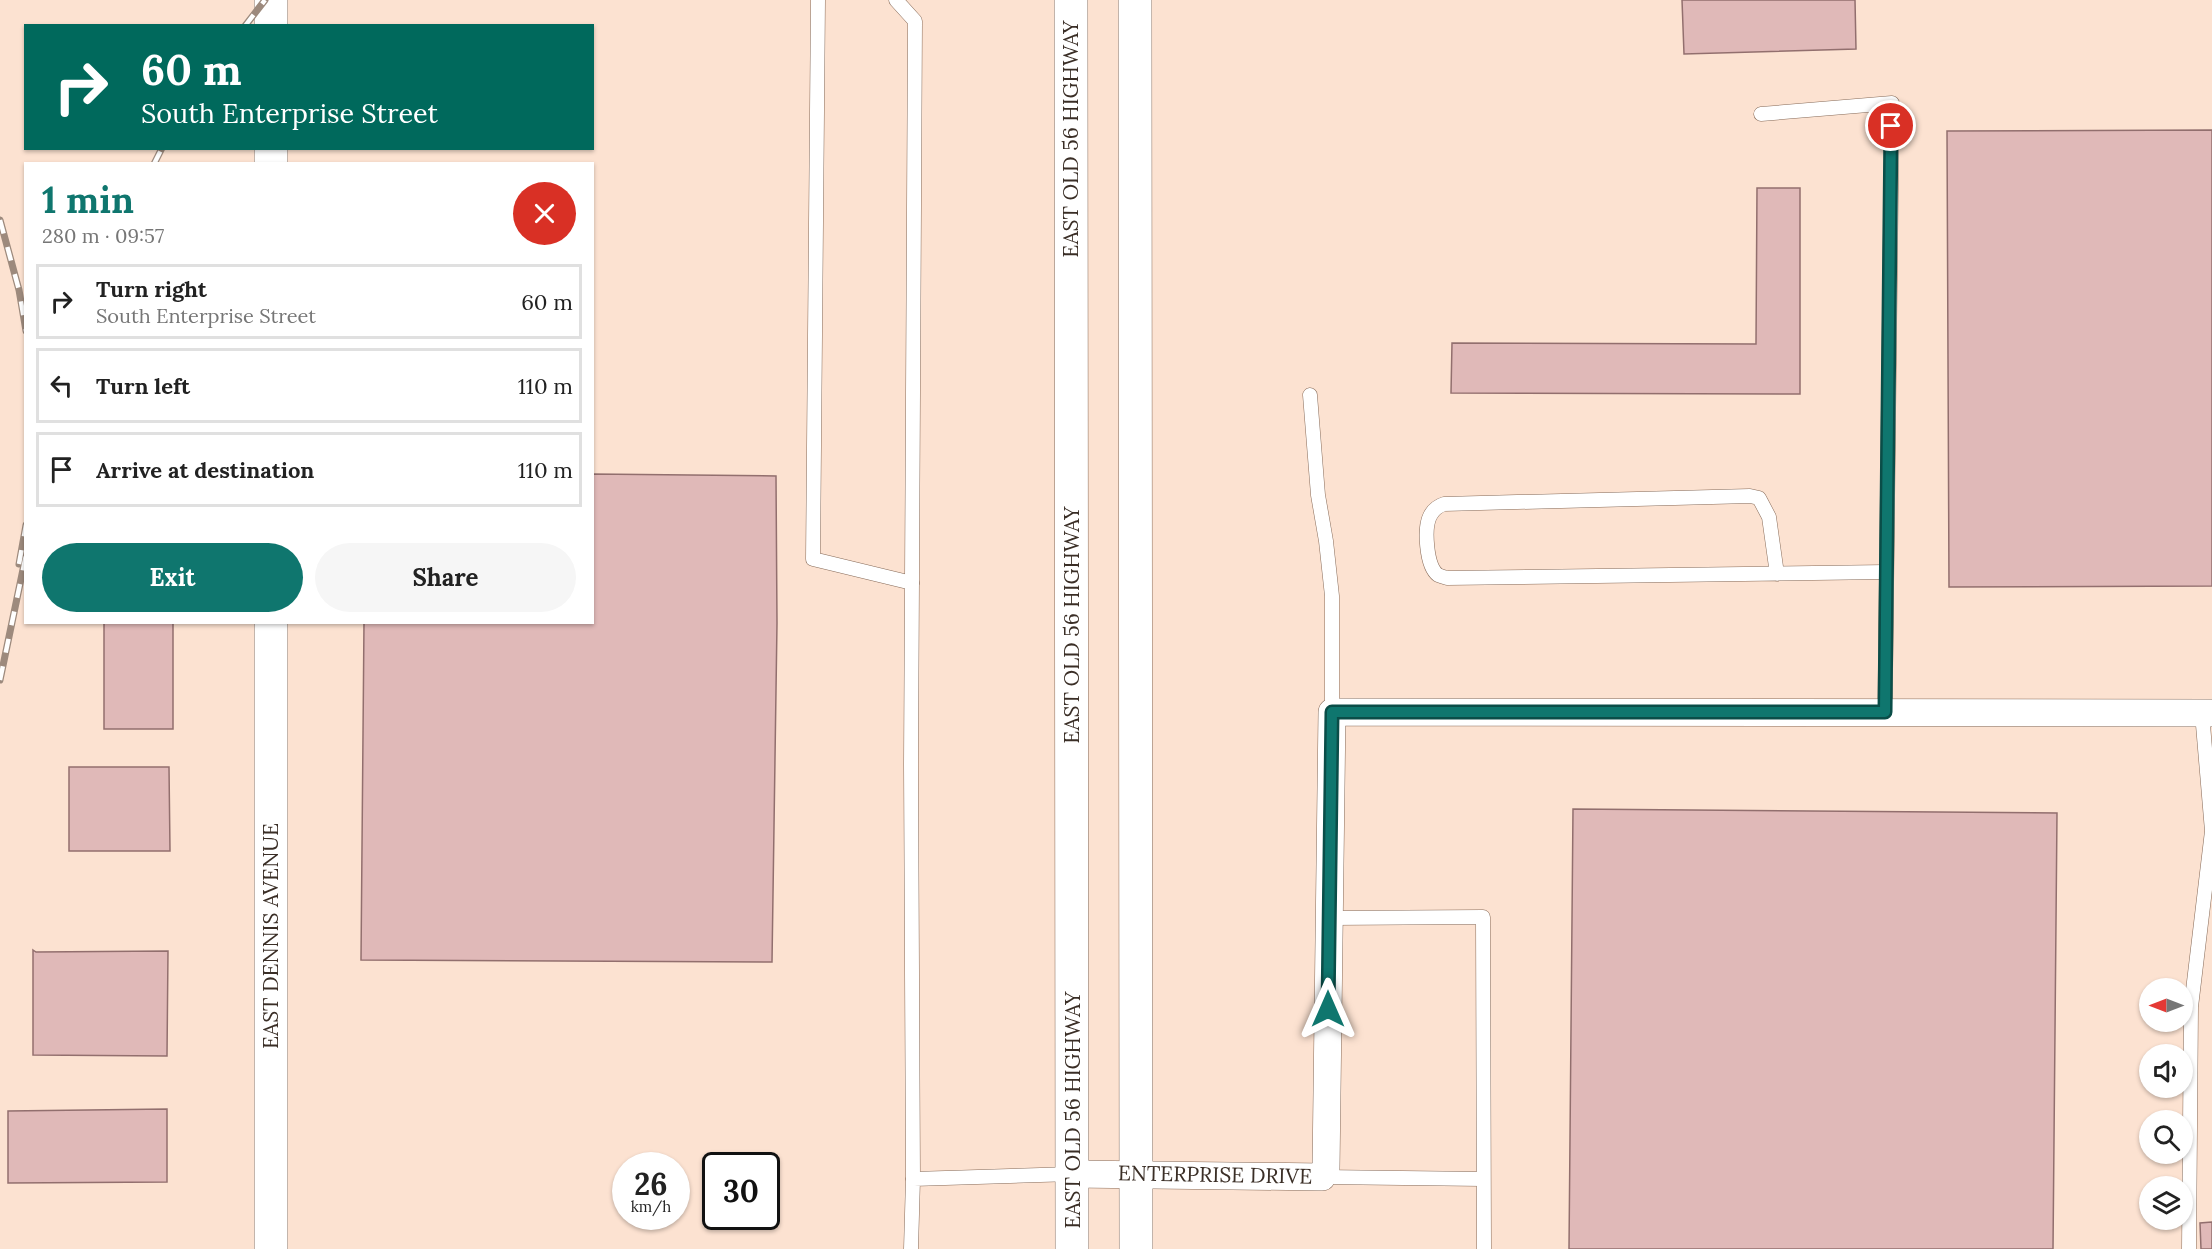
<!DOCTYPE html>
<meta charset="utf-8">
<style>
body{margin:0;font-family:Lora,serif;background:#f6f6f6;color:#222;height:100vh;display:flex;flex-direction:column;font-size:22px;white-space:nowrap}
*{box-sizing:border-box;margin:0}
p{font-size:20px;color:#767676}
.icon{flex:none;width:33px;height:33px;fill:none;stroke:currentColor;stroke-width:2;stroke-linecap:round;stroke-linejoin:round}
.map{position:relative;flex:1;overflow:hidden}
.drawer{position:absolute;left:24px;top:162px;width:570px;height:462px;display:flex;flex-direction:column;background:#fff;border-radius:0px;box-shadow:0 2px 4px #0004}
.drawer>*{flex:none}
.banner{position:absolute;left:24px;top:24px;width:570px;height:126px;border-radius:0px;box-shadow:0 2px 4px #0004;background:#00695c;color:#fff;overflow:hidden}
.needle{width:39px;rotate:270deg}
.buttons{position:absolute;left:2139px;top:978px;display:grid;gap:12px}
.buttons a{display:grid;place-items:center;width:54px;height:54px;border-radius:50%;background:#fff;box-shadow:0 2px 4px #0004;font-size:30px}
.speed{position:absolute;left:612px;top:1152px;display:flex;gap:12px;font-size:30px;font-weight:700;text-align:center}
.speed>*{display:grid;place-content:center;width:78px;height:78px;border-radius:50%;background:#fff;box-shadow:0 2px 4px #0004;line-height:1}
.speed small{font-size:15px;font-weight:400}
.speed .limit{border:3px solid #111;border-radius:9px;background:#fff;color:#111}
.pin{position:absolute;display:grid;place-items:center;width:51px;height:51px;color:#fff;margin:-26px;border:3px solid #fff;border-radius:50%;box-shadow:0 2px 6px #0007}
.me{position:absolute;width:66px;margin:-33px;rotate:0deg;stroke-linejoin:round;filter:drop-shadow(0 0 4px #0008)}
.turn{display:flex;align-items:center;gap:21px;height:126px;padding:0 18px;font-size:27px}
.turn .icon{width:78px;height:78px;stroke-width:2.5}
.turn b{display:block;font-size:42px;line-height:51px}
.round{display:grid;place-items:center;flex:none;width:63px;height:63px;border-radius:32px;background:#f6f6f6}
.summary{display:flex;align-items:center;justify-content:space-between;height:102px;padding:0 18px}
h1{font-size:36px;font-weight:800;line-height:45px;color:#0f766e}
.action{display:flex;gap:12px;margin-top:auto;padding:12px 18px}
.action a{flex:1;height:69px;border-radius:36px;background:#0f766e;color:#fff;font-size:24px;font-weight:800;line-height:69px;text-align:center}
.action a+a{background:#f6f6f6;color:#222}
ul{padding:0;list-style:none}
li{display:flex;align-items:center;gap:18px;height:75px;margin:0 12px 9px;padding:0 6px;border:3px solid #e0e0e0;border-radius:0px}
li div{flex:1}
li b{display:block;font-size:22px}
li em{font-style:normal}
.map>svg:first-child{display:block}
</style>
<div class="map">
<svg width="2212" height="1249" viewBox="0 0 2212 1249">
<rect width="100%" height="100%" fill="#fce2d1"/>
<g fill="#e0b9b8" stroke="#926f6e" stroke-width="1.5">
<path d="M 1682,0 L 1855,0 L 1856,49 L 1684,54 Z"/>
<path d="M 2212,130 L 2212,586 L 1949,587 L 1947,131 Z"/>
<path d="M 1757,188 L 1800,188 L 1800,394 L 1451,393 L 1452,343 L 1756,344 Z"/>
<path d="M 592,474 L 776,476 L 777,623 L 772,962 L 361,960 L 364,622 L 592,622 Z"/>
<rect x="104" y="622" width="69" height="107"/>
<path d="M 69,767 L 169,767 L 170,851 L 69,851 Z"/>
<path d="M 1573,809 L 2057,813 L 2053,1249 L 1569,1249 Z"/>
<path d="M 33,950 L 36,952 L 168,951 L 167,1056 L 33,1055 Z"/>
<path d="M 167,1109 L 167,1182 L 8,1183 L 8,1111 Z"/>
<path d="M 2212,1222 L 2212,1249 L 2201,1249 L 2200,1223 Z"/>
</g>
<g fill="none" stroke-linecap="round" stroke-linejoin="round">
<defs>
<g id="lane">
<path d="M 818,0 L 813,559 L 912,583"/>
<path d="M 896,0 L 915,21 L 911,764 L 913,1179"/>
<path d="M 1761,114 L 1892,103 L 1885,713"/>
<path d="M 1310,395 L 1318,495 L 1326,541 L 1332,596 L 1332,712"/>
<path d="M 1777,574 L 1769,517 L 1759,498 L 1750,496 L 1444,504 C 1438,506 1433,510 1430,516 C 1424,528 1426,566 1438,575 C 1438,575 1446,578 1447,578 L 1886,572"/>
<path d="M 1329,918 L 1483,917 L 1484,1249"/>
<path d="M 1322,1177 L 1483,1179"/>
<path d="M 911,1249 L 913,1179 L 1073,1174"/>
<path d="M 2189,1249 L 2191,1007 L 2212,831 L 2202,713"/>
</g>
<path id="street" d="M 1073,1174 L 1322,1177 L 1326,1169 L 1332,712 L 2212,713"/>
<g id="secondary">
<path d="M 271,0 L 271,26"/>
<path d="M 271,148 L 271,164"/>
<path d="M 271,1249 L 271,622"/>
</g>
<g id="primary">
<path d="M 1071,0 L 1072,1249"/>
<path d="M 1135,0 L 1136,1249"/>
</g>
</defs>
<use href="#lane" stroke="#876b59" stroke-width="15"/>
<use href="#street" stroke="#876b59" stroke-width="28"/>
<use href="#secondary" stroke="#876b59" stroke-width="34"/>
<use href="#primary" stroke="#876b59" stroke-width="34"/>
<use href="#lane" stroke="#fff" stroke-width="14"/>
<use href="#street" stroke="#fff" stroke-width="27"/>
<use href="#secondary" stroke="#fff" stroke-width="33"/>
<use href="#primary" stroke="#fff" stroke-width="33"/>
<defs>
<g id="rail">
<path d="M 245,26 L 265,0"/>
<path d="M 154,164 L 162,148"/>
<path d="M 0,220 L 19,290 L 26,331"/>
<path d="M 19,564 L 26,525"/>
<path d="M 0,680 L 26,555"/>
</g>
</defs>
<use href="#rail" stroke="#9d8a7d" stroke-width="7"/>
<use href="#rail" stroke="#fff" stroke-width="4.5" stroke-dasharray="14" stroke-linecap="butt"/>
</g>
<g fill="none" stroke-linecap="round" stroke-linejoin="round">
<defs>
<path id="route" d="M 1328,1009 L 1332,712 L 1885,712 L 1891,126"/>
</defs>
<use href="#route" stroke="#0a4d48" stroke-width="15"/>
<use href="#route" stroke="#0f766e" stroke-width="10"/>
</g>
<g text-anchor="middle" stroke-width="5" stroke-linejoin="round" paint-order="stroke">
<g font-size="21" fill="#3a2e26" stroke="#fff">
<text transform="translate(1071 139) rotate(-90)" y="7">EAST OLD 56 HIGHWAY</text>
<text transform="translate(1072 625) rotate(-90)" y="7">EAST OLD 56 HIGHWAY</text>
<text transform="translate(271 936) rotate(-90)" y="7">EAST DENNIS AVENUE</text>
<text transform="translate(1073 1110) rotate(-90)" y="7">EAST OLD 56 HIGHWAY</text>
<text transform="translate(1215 1175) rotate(1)" y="7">ENTERPRISE DRIVE</text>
</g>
</g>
</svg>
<div class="buttons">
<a><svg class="needle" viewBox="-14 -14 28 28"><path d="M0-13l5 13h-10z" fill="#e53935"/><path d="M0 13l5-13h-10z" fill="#767676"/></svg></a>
<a><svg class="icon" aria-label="sound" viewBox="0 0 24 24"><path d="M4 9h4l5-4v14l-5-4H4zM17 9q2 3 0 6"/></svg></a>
<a><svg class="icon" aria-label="search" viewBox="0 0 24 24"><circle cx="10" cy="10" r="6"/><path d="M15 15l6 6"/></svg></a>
<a><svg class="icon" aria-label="layers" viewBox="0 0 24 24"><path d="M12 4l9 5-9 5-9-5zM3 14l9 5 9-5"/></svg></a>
</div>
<div class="speed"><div>26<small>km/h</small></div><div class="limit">30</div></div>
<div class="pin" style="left:1891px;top:126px;background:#d93025"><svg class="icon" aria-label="arrive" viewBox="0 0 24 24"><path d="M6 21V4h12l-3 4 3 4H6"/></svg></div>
<svg class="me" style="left:1328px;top:1009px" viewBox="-20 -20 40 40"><path d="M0-17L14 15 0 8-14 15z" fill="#0f766e" stroke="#fff" stroke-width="4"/></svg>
<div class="banner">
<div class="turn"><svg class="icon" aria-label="right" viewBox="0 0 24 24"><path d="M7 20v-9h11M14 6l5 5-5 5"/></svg><div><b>60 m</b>South Enterprise Street</div></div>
</div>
<section class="drawer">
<div class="summary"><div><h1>1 min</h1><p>280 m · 09:57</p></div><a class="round" style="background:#d93025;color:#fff"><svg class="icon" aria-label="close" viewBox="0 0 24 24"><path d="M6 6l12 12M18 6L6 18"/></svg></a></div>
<ul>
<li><svg class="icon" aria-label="right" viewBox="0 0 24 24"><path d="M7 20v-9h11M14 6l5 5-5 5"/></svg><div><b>Turn right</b><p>South Enterprise Street</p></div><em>60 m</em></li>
<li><svg class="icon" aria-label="left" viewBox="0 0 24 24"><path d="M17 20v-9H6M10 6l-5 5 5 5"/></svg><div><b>Turn left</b></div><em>110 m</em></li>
<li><svg class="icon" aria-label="arrive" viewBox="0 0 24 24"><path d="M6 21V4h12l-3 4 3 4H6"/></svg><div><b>Arrive at destination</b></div><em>110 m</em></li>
</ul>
<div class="action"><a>Exit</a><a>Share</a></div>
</section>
</div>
